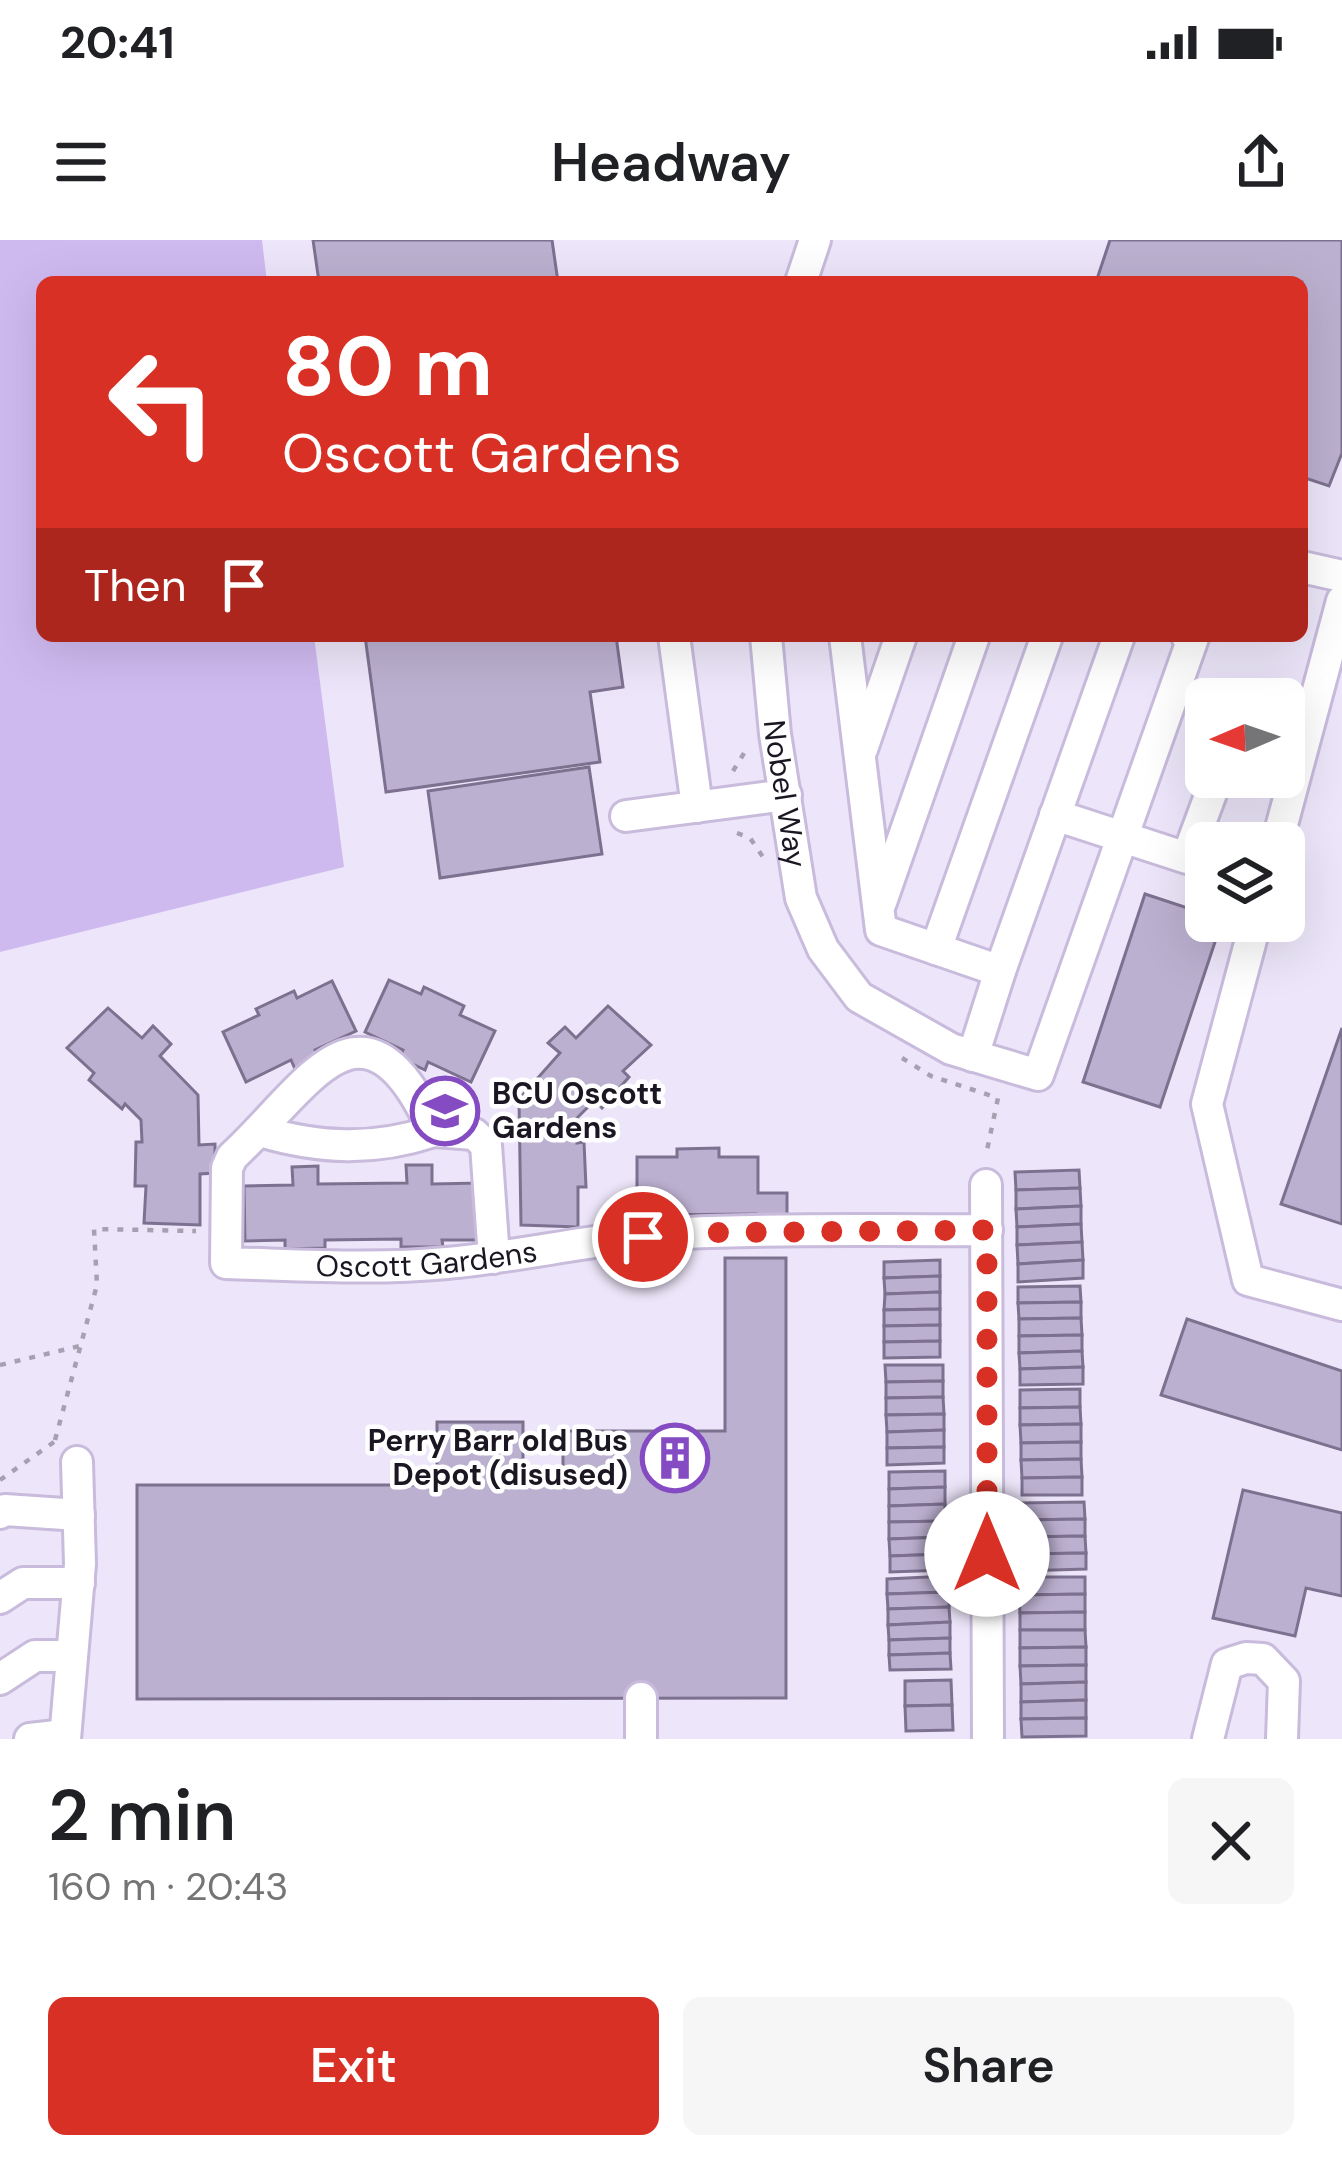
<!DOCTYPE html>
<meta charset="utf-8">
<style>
body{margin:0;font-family:"DM Sans",sans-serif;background:#f6f6f6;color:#202124;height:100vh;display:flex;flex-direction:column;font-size:45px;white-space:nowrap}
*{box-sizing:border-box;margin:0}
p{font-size:39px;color:#757577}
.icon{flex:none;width:66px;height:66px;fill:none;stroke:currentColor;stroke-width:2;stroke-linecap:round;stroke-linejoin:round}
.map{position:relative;height:1499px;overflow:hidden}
.side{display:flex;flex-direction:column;background:#fff;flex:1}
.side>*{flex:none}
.top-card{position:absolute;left:36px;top:36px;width:1272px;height:366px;border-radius:18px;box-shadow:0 12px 48px #0002;background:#d93025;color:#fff;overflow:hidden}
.needle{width:78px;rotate:268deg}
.tools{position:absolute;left:1185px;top:438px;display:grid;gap:24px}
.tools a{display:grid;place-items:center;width:120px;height:120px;border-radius:18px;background:#fff;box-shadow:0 12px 48px #0002;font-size:60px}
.pin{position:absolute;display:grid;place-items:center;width:102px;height:102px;color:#fff;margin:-51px;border:6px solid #fff;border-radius:50%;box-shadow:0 3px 12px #0007}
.me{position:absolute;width:132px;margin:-66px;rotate:0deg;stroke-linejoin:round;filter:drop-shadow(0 0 9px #0008)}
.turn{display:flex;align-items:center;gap:42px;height:252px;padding:0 48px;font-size:54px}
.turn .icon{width:156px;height:156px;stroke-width:2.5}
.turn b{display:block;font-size:84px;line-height:102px}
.then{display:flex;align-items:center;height:114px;padding:0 48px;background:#0003;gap:24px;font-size:45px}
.round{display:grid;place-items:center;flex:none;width:126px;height:126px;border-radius:18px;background:#f6f6f6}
.head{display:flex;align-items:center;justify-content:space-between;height:204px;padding:0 48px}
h1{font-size:72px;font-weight:600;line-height:90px}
.cta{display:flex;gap:24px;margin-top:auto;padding:24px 48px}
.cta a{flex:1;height:138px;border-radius:18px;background:#d93025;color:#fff;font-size:48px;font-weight:600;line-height:138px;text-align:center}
.cta a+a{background:#f6f6f6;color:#202124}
.status{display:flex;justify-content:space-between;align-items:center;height:84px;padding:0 60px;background:#fff;direction:ltr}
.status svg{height:33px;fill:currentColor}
header{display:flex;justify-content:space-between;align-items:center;height:156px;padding:0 48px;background:#fff;font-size:54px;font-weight:600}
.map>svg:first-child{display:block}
</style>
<div class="status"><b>20:41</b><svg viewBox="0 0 49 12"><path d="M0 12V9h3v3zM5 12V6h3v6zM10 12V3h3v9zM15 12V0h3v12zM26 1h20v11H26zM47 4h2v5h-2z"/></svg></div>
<header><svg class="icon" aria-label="menu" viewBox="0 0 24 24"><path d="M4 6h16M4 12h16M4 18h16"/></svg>Headway<svg class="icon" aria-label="share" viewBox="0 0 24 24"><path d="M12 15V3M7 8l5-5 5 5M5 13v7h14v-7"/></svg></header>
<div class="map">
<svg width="1342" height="1499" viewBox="0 0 1342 1499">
<rect width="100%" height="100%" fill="#ede6fa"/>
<path fill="#cfbaf0" d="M 0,0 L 262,0 L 267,42 L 42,42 L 42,396 L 314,396 L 344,627 L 0,712 Z"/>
<g fill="#bcb0d0" stroke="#7d7190" stroke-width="3">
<path d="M 313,0 L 552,0 L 558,42 L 319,42 Z"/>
<path d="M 1110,0 L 1342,0 L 1342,213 L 1329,246 L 1302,237 L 1302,42 L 1096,42 Z"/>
<path d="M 365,396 L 616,396 L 623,447 L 590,452 L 600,522 L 386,552 Z"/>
<path d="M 589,527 L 602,614 L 440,638 L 428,551 Z"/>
<path d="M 1145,654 L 1206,674 L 1206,681 L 1222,681 L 1160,867 L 1083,842 Z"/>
<path d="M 389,740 L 421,754 L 424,747 L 464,766 L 460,775 L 495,791 L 471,842 L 428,822 L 425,830 L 400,818 L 403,810 L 365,792 Z"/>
<path d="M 332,741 L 356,791 L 315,810 L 319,818 L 295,829 L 291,820 L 246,842 L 223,792 L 259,775 L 256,769 L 294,751 L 297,758 Z"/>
<path d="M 608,766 L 651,805 L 623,831 L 629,837 L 602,868 L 595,860 L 577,878 L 577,903 L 584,902 L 586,947 L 578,947 L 578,987 L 521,985 L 519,859 L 560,813 L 548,803 L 565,787 L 576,798 Z"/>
<path d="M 108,768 L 142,798 L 153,786 L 171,804 L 160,816 L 198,855 L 199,905 L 215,904 L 215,933 L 200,934 L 200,985 L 144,983 L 146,946 L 135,946 L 136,902 L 142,902 L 141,880 L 125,864 L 122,869 L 89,840 L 94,833 L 67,808 Z"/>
<path d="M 1342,788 L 1342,984 L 1281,964 Z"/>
<path d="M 719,908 L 719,917 L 758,917 L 758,953 L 787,953 L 787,982 L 755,982 L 756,974 L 637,975 L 637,917 L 677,917 L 677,909 Z"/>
<path d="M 406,925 L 432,925 L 432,944 L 480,943 L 480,1000 L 442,1000 L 443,1007 L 401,1007 L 401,999 L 325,1000 L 325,1008 L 285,1009 L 285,1000 L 245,1001 L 244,946 L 293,945 L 292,927 L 318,926 L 318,944 L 407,943 Z"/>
<path d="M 1079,930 L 1080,948 L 1016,950 L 1015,932 Z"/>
<path d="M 1080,948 L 1081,966 L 1016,969 L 1016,950 Z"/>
<path d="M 1081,966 L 1081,984 L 1017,987 L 1016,969 Z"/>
<path d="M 1081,984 L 1082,1002 L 1017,1005 L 1017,987 Z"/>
<path d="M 1082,1002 L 1083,1020 L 1018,1024 L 1017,1005 Z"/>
<path d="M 725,1018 L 786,1018 L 786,1458 L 137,1459 L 137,1245 L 437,1245 L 437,1182 L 523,1182 L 523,1244 L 563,1244 L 563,1191 L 725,1191 Z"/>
<path d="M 940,1020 L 940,1036 L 884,1038 L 884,1022 Z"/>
<path d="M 1083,1020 L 1083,1038 L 1018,1042 L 1018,1024 Z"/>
<path d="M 940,1036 L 940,1052 L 885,1054 L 884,1038 Z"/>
<path d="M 1080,1046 L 1081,1062 L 1018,1063 L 1018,1047 Z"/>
<path d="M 940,1052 L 940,1069 L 884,1070 L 885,1054 Z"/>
<path d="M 1081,1062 L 1081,1078 L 1019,1079 L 1018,1063 Z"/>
<path d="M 940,1069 L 940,1085 L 884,1086 L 884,1070 Z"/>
<path d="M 1081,1078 L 1082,1095 L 1019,1096 L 1019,1079 Z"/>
<path d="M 1187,1079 L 1342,1131 L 1342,1210 L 1161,1155 Z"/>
<path d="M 940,1085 L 940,1101 L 884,1102 L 884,1086 Z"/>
<path d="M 1082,1095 L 1082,1111 L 1019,1113 L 1019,1096 Z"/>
<path d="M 940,1101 L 940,1117 L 884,1118 L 884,1102 Z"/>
<path d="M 1082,1111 L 1083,1127 L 1020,1129 L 1019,1113 Z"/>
<path d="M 885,1125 L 943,1125 L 943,1141 L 886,1142 Z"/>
<path d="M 1083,1127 L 1083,1144 L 1020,1145 L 1020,1129 Z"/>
<path d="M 943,1141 L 943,1157 L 886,1158 L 886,1142 Z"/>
<path d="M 1080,1149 L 1080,1167 L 1020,1168 L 1020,1150 Z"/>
<path d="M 943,1157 L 944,1174 L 886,1175 L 886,1158 Z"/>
<path d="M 1080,1167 L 1081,1184 L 1020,1185 L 1020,1168 Z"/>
<path d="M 944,1174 L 944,1190 L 887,1192 L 886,1175 Z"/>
<path d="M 1081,1184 L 1081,1202 L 1021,1203 L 1020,1185 Z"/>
<path d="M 944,1190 L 944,1207 L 887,1208 L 887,1192 Z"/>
<path d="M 1081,1202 L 1081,1219 L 1021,1220 L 1021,1203 Z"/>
<path d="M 944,1207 L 944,1223 L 887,1225 L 887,1208 Z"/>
<path d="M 1081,1219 L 1082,1237 L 1022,1238 L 1021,1220 Z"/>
<path d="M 945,1231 L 945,1247 L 889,1249 L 889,1232 Z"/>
<path d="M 1082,1237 L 1082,1255 L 1022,1255 L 1022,1238 Z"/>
<path d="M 945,1247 L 945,1264 L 889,1266 L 889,1249 Z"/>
<path d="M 1243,1250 L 1342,1273 L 1342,1356 L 1306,1348 L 1295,1396 L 1213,1378 Z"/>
<path d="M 1084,1262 L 1085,1279 L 1020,1280 L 1020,1263 Z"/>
<path d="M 945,1264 L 945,1281 L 889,1282 L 889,1266 Z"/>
<path d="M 1085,1279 L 1085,1296 L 1021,1297 L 1020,1280 Z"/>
<path d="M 945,1281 L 945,1297 L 889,1299 L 889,1282 Z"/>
<path d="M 1085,1296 L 1086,1313 L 1021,1314 L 1021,1297 Z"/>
<path d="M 945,1297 L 946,1314 L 890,1316 L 889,1299 Z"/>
<path d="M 1086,1313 L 1086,1329 L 1021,1331 L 1021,1314 Z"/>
<path d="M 946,1314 L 946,1330 L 890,1332 L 890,1316 Z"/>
<path d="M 948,1336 L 949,1352 L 887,1354 L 887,1339 Z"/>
<path d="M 1019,1337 L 1085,1337 L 1085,1354 L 1019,1355 Z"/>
<path d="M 949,1352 L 949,1367 L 888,1369 L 887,1354 Z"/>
<path d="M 1085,1354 L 1085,1372 L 1020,1373 L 1019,1355 Z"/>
<path d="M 949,1367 L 950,1382 L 888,1385 L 888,1369 Z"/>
<path d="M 1085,1372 L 1085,1390 L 1020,1390 L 1020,1373 Z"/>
<path d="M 950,1382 L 950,1398 L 889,1400 L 888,1385 Z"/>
<path d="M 1020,1390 L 1085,1390 L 1086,1407 L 1020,1408 Z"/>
<path d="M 950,1398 L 950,1413 L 889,1415 L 889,1400 Z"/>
<path d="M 1086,1407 L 1086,1425 L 1020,1426 L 1020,1408 Z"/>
<path d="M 950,1413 L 951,1429 L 890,1430 L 889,1415 Z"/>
<path d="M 1086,1425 L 1086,1442 L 1021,1444 L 1020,1426 Z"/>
<path d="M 951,1440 L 952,1465 L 905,1466 L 905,1441 Z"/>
<path d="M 1086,1442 L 1086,1460 L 1021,1462 L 1021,1444 Z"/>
<path d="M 1086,1460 L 1086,1478 L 1021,1479 L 1021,1462 Z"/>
<path d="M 952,1465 L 953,1490 L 906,1491 L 905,1466 Z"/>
<path d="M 1086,1478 L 1086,1496 L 1022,1497 L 1021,1479 Z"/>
</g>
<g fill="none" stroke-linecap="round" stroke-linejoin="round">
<defs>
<g id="minor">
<path d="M 801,42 L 815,0"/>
<path d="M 1302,327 L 1342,336"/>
<path d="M 674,396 L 697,567"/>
<path id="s1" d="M 766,396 L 775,494 L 801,658 L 823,709 L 859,757 L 951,809 L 1038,835 L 1193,398 L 1187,396"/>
<path d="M 845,396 L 881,690 L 1000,731 L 973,816"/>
<path d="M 862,509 L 901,396"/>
<path d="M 1055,575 L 1187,618 L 1217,537"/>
<path d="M 626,576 L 786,555"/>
<path d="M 1277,603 L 1342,361"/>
<path d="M 881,662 L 974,396"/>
<path d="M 1256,681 L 1207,864 L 1248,1040 L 1342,1065"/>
<path d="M 936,709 L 1047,396"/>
<path d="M 1000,731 L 1119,396"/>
<path d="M 260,891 C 320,909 374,911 434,891"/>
<path d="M 986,945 L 988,1499"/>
<path id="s2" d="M 494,1018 L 486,905 L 474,894 L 434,891 C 363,736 308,847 232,917 L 227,928 L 226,1023 C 300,1025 374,1030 447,1023 C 526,1016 604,996 684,993 C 784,988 886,991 987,990"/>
<path d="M 0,1273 L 5,1270 L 79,1275"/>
<path d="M 0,1358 L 23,1343 L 79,1343"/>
<path d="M 0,1439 L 35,1416 L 72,1416"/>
<path d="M 30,1499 L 65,1495"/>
<path d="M 65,1499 L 80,1324 L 77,1222"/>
<path d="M 641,1499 L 641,1458"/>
<path d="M 1208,1499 L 1227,1424 L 1246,1418 L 1263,1419 L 1284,1441 L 1282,1499"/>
</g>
</defs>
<use href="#minor" stroke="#c8bbdc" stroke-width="36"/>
<g stroke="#a6a0b1" stroke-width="4.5" stroke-dasharray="6 9" stroke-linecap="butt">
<path d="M 733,531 L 746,510"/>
<path d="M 737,593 L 750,598 L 763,617"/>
<path d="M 902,818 L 931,836 L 998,858 L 986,915"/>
<path d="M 0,1125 L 80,1106"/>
<path d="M 55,1200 L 97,1045 L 94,989 L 196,991"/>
<path d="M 0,1240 L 54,1202"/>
</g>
<use href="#minor" stroke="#fff" stroke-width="30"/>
</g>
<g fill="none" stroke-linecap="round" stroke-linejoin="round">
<path stroke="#d93025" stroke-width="21" stroke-dasharray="0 37.8" d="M 643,997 L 680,993 L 987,990 L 987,1314"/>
</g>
<defs>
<symbol id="university-ring" viewBox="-11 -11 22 22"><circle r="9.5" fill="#fff" stroke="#844bc2" stroke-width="1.5"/><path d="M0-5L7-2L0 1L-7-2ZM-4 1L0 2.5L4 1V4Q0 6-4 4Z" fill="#844bc2"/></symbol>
<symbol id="building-ring" viewBox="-11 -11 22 22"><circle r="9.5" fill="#fff" stroke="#844bc2" stroke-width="1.5"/><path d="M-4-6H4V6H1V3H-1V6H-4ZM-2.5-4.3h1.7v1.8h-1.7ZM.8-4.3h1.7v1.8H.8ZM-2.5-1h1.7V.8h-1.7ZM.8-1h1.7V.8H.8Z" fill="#844bc2"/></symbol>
</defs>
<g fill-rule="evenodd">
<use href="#university-ring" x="407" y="833" width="76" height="76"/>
<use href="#building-ring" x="637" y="1180" width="76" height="76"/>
</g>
<g text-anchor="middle" stroke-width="9" stroke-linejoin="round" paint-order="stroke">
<g font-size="30" fill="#1b1622" stroke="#fff">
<text dy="10" stroke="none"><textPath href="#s1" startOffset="159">Nobel Way</textPath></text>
<text dy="10" stroke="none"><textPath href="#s2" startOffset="759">Oscott Gardens</textPath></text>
</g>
<g font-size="30" font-weight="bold" fill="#1b1622" stroke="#fff" text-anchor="start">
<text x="492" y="864">BCU Oscott<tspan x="492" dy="34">Gardens</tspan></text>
<text x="628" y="1211" text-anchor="end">Perry Barr old Bus<tspan x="628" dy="34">Depot (disused)</tspan></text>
</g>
</g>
</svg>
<div class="tools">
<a><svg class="needle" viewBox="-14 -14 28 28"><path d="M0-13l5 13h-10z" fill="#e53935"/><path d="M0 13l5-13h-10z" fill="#757577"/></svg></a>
<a><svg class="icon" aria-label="layers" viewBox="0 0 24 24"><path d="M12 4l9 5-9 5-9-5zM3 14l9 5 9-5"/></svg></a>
</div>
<div class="pin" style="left:643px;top:997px;background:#d93025"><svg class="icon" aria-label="arrive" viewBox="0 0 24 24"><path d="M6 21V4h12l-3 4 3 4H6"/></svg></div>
<svg class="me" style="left:987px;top:1314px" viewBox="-20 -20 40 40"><circle r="19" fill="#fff"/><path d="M0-13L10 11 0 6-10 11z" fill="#d93025"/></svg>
<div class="top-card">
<div class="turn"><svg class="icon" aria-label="left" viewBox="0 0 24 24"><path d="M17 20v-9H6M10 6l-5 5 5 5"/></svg><div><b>80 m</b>Oscott Gardens</div></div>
<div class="then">Then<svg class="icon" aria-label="arrive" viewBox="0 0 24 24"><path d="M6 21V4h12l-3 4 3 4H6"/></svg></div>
</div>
</div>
<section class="side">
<div class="head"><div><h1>2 min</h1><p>160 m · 20:43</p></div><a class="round"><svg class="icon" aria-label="close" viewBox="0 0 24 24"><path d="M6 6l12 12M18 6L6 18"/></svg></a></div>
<div class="cta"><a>Exit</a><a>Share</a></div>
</section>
